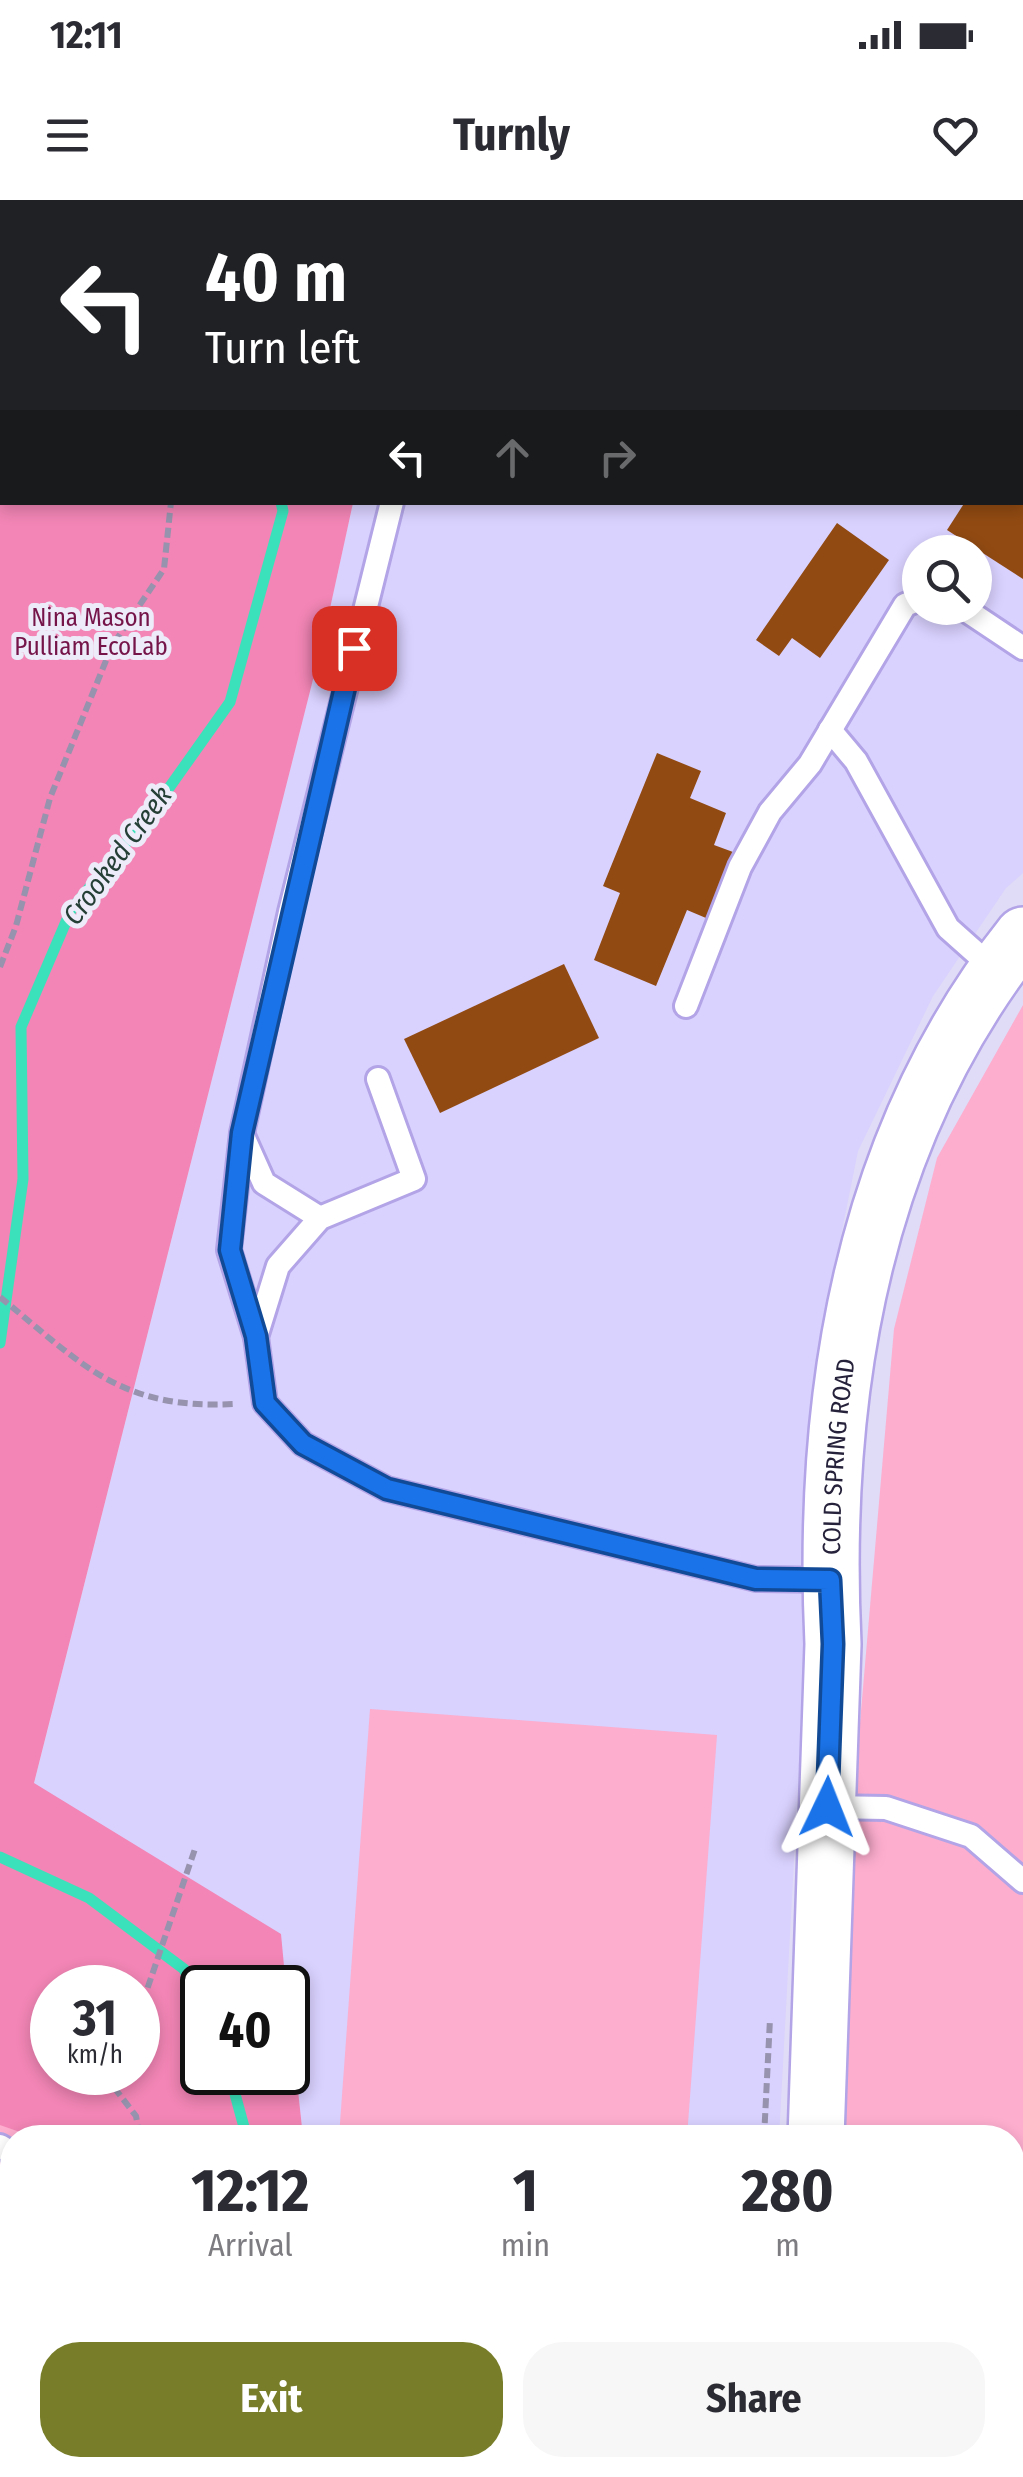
<!DOCTYPE html>
<style>
body{margin:0;font-family:"Fira Sans Condensed",sans-serif;background:#f7f7f7;color:#2b2b33;height:100vh;display:flex;flex-direction:column;font-size:38px;white-space:nowrap}
*{box-sizing:border-box;margin:0}
p{font-size:32px;color:#7c7c81}
.icon{flex:none;width:55px;height:55px;fill:none;stroke:currentColor;stroke-width:2;stroke-linecap:round;stroke-linejoin:round}
.map{position:relative;flex:1;overflow:hidden}
.side{position:absolute;left:0px;top:1925px;width:1025px;height:352px;display:flex;flex-direction:column;background:#fff;border-radius:40px 40px 0 0;box-shadow:0 5px 15px #0003}
.side>*{flex:none}
.guide{position:absolute;left:0px;top:0px;width:1025px;height:305px;box-shadow:0 5px 15px #0003;background:#202124;color:#fff;overflow:hidden}
.fabs{position:absolute;left:902px;top:335px;display:grid;gap:20px}
.fabs a{display:grid;place-items:center;width:90px;height:90px;border-radius:50%;background:#fff;box-shadow:0 5px 15px #0003;font-size:50px}
.speed{position:absolute;left:30px;top:1765px;display:flex;gap:20px;font-size:50px;font-weight:700;text-align:center}
.speed>*{display:grid;place-content:center;width:130px;height:130px;border-radius:50%;background:#fff;box-shadow:0 5px 15px #0003;line-height:1}
.speed small{font-size:25px;font-weight:400}
.speed .limit{border:5px solid #111;border-radius:15px;background:#fff;color:#111}
.pin{position:absolute;display:grid;place-items:center;width:85px;height:85px;color:#fff;margin:-42px;border-radius:20px;box-shadow:0 5px 15px #0006}
.me{position:absolute;width:110px;margin:-55px;rotate:2deg;stroke-linejoin:round;filter:drop-shadow(0 0 8px #0008)}
.turn{display:flex;align-items:center;gap:35px;height:210px;padding:0 40px;font-size:45px}
.turn .icon{width:130px;height:130px;stroke-width:2.5}
.turn b{display:block;font-size:70px;line-height:85px}
.lanes{display:flex;align-items:center;height:95px;padding:0 40px;background:#0003;justify-content:center;gap:50px;direction:ltr}
.lanes .off{opacity:.35}
.eta{display:flex;justify-content:space-evenly;align-items:center;height:170px;text-align:center}
.eta b{font-size:60px;font-weight:700;line-height:70px}
.action{display:flex;gap:20px;margin-top:auto;padding:20px 40px}
.action a{flex:1;height:115px;border-radius:40px;background:#777d28;color:#fff;font-size:40px;font-weight:700;line-height:115px;text-align:center}
.action a+a{background:#f7f7f7;color:#2b2b33}
.status{display:flex;justify-content:space-between;align-items:center;height:70px;padding:0 50px;background:#fff;direction:ltr}
.status svg{height:28px;fill:currentColor}
header{display:flex;justify-content:space-between;align-items:center;height:130px;padding:0 40px;background:#fff;font-size:45px;font-weight:700}
.map>svg:first-child{display:block}
</style>
<div class="status"><b>12:11</b><svg viewBox="0 0 49 12"><path d="M0 12V9h3v3zM5 12V6h3v6zM10 12V3h3v9zM15 12V0h3v12zM26 1h20v11H26zM47 4h2v5h-2z"/></svg></div>
<header><svg class="icon" aria-label="menu" viewBox="0 0 24 24"><path d="M4 6h16M4 12h16M4 18h16"/></svg>Turnly<svg class="icon" aria-label="heart" viewBox="0 0 24 24"><path d="M12 20l-8-8c-3-5 5-10 8-4 3-6 11-1 8 4z"/></svg></header>
<div class="map">
<svg width="1023" height="2277" viewBox="0 0 1023 2277">
<rect width="100%" height="100%" fill="#e0dbf7"/>
<path fill="#d9d1fe" fill-rule="evenodd" d="M 419,0 L 1023,0 L 1023,673 L 1006,688 L 933,796 L 858,951 L 823,1124 L 779,1937 L 303,1937 L 280,1734 L 34,1584 L 324,436 L 353,303 L 1022,302 L 1022,2 ZM 920,352 L 975,352 L 975,408 L 920,408 Z"/>
<g fill="#fdadce">
<path d="M 687,0 L 885,0 L 691,2 Z"/>
<path d="M 1023,805 L 1023,2277 L 833,2277 L 833,2265 L 1012,2265 L 1012,1938 L 845,1937 L 858,1546 L 894,1129 L 937,958 Z"/>
<path d="M 370,1509 L 717,1535 L 687,1937 L 339,1937 Z"/>
<path d="M 0,1791 L 52,1872 L 138,1872 L 171,1937 L 12,1938 L 12,2265 L 256,2265 L 260,2277 L 0,2277 Z"/>
</g>
<path fill="#f285b5" fill-rule="evenodd" d="M 0,0 L 419,0 L 2,2 L 2,302 L 353,303 L 324,436 L 34,1583 L 281,1734 L 286,1787 L 202,1788 L 202,1872 L 288,1872 L 288,1797 L 303,1937 L 37,1938 L 0,1925 ZM 52,1788 L 138,1788 L 138,1872 L 52,1872 Z"/>
<g fill="none" stroke-linecap="round" stroke-linejoin="round">
<g stroke="#3be1bb" stroke-width="11">
<path d="M 262,2 L 263,0"/>
<path d="M 0,1143 L 23,979 L 21,827 L 71,710 L 154,609 L 230,502 L 283,311 L 281,302"/>
<path d="M 0,1657 L 89,1698 L 184,1769 L 202,1811"/>
<path d="M 229,1872 L 247,1938"/>
<path d="M 308,2265 L 310,2277"/>
</g>
</g>
<g fill="#914a12">
<path d="M 965,302 L 1023,302 L 1023,379 L 947,330 Z"/>
<path d="M 837,323 L 889,360 L 820,458 L 792,438 L 779,456 L 756,440 Z"/>
<path d="M 657,553 L 701,571 L 690,598 L 726,613 L 714,645 L 733,652 L 706,718 L 687,710 L 656,786 L 594,760 L 620,693 L 603,686 Z"/>
<path d="M 564,764 L 599,838 L 440,913 L 404,839 Z"/>
</g>
<g fill="none" stroke-linecap="round" stroke-linejoin="round">
<defs>
<g id="lane">
<path d="M 506,2 L 507,0"/>
<path d="M 963,408 L 1023,448"/>
<path d="M 830,530 L 856,561 L 948,728 L 994,769"/>
<path d="M 686,806 L 740,667 L 770,612 L 810,564 L 905,405 L 920,399"/>
<path d="M 378,879 L 414,979 L 320,1018 L 278,1066 L 256,1137 L 265,1203 L 303,1244 L 387,1289 L 756,1379 L 830,1380"/>
<path d="M 243,936 L 264,983 L 320,1018"/>
<path d="M 256,1137 L 229,1050 L 242,933 L 290,712 L 392,302"/>
<path d="M 827,1607 L 886,1608 L 971,1636 L 1023,1681"/>
<path d="M 0,1946 L 12,1953"/>
<path d="M 1012,2015 L 1023,2009"/>
<path d="M 192,2265 L 193,2277"/>
</g>
<g id="secondary">
<path id="s1" d="M 816,1938 L 833,1444 C 821,1192 862,937 1023,735"/>
<path d="M 804,2277 L 805,2265"/>
</g>
</defs>
<use href="#lane" stroke="#b2a4e6" stroke-width="28"/>
<use href="#secondary" stroke="#b2a4e6" stroke-width="60"/>
<g stroke="#9792ad" stroke-width="6" stroke-dasharray="10 5" stroke-linecap="butt">
<path d="M 198,2 L 200,0"/>
<path d="M 0,767 L 16,726 L 50,598 L 112,446 L 164,369 L 171,302"/>
<path d="M 0,1097 C 83,1165 120,1210 235,1204"/>
<path d="M 138,1816 L 196,1646"/>
<path d="M 118,1872 L 116,1890 L 136,1916 L 140,1938"/>
<path d="M 764,1938 L 770,1819"/>
<path d="M 1012,2215 L 1023,2198"/>
<path d="M 747,2277 L 748,2265"/>
<path d="M 973,2277 L 981,2265"/>
</g>
<use href="#lane" stroke="#fff" stroke-width="22"/>
<use href="#secondary" stroke="#fff" stroke-width="55"/>
</g>
<g fill="none" stroke-linecap="round" stroke-linejoin="round">
<defs>
<path id="route" d="M 354,448 L 242,933 L 230,1050 L 256,1136 L 265,1203 L 303,1244 L 387,1289 L 756,1379 L 830,1380 L 833,1444 L 827,1607"/>
</defs>
<use href="#route" stroke="#114b97" stroke-width="25"/>
<use href="#route" stroke="#1a73e8" stroke-width="18"/>
</g>
<g text-anchor="middle" stroke-width="10" stroke-linejoin="round" paint-order="stroke">
<g font-size="25" fill="#751449" stroke="#edebf9">
<text x="91" y="426">Nina Mason<tspan x="91" dy="29">Pulliam EcoLab</tspan></text>
</g>
<g font-size="25" fill="#27223b" stroke="#edebf9">
<text dy="9" stroke="none"><textPath href="#s1" startOffset="682">COLD SPRING ROAD</textPath></text>
</g>
<g font-size="28" font-style="italic" fill="#253f37" stroke="#edebf9">
<text transform="translate(117 655) rotate(-54)" y="10">Crooked Creek</text>
</g>
</g>
</svg>
<div class="fabs">
<a><svg class="icon" aria-label="search" viewBox="0 0 24 24"><circle cx="10" cy="10" r="6"/><path d="M15 15l6 6"/></svg></a>
</div>
<div class="speed"><div>31<small>km/h</small></div><div class="limit">40</div></div>
<div class="pin" style="left:354px;top:448px;background:#d93025"><svg class="icon" aria-label="arrive" viewBox="0 0 24 24"><path d="M6 21V4h12l-3 4 3 4H6"/></svg></div>
<svg class="me" style="left:827px;top:1607px" viewBox="-20 -20 40 40"><path d="M0-17L14 15 0 8-14 15z" fill="#1a73e8" stroke="#fff" stroke-width="4"/></svg>
<div class="guide">
<div class="turn"><svg class="icon" aria-label="left" viewBox="0 0 24 24"><path d="M17 20v-9H6M10 6l-5 5 5 5"/></svg><div><b>40 m</b>Turn left</div></div>
<div class="lanes"><svg class="icon" aria-label="left" viewBox="0 0 24 24"><path d="M17 20v-9H6M10 6l-5 5 5 5"/></svg><svg class="icon off" aria-label="ahead" viewBox="0 0 24 24"><path d="M12 20V5M6 11l6-6 6 6"/></svg><svg class="icon off" aria-label="right" viewBox="0 0 24 24"><path d="M7 20v-9h11M14 6l5 5-5 5"/></svg></div>
</div>
<section class="side">
<div class="eta">
<div><b>12:12</b><p>Arrival</p></div>
<div><b>1</b><p>min</p></div>
<div><b>280</b><p>m</p></div>
</div>
<div class="action"><a>Exit</a><a>Share</a></div>
</section>
</div>
